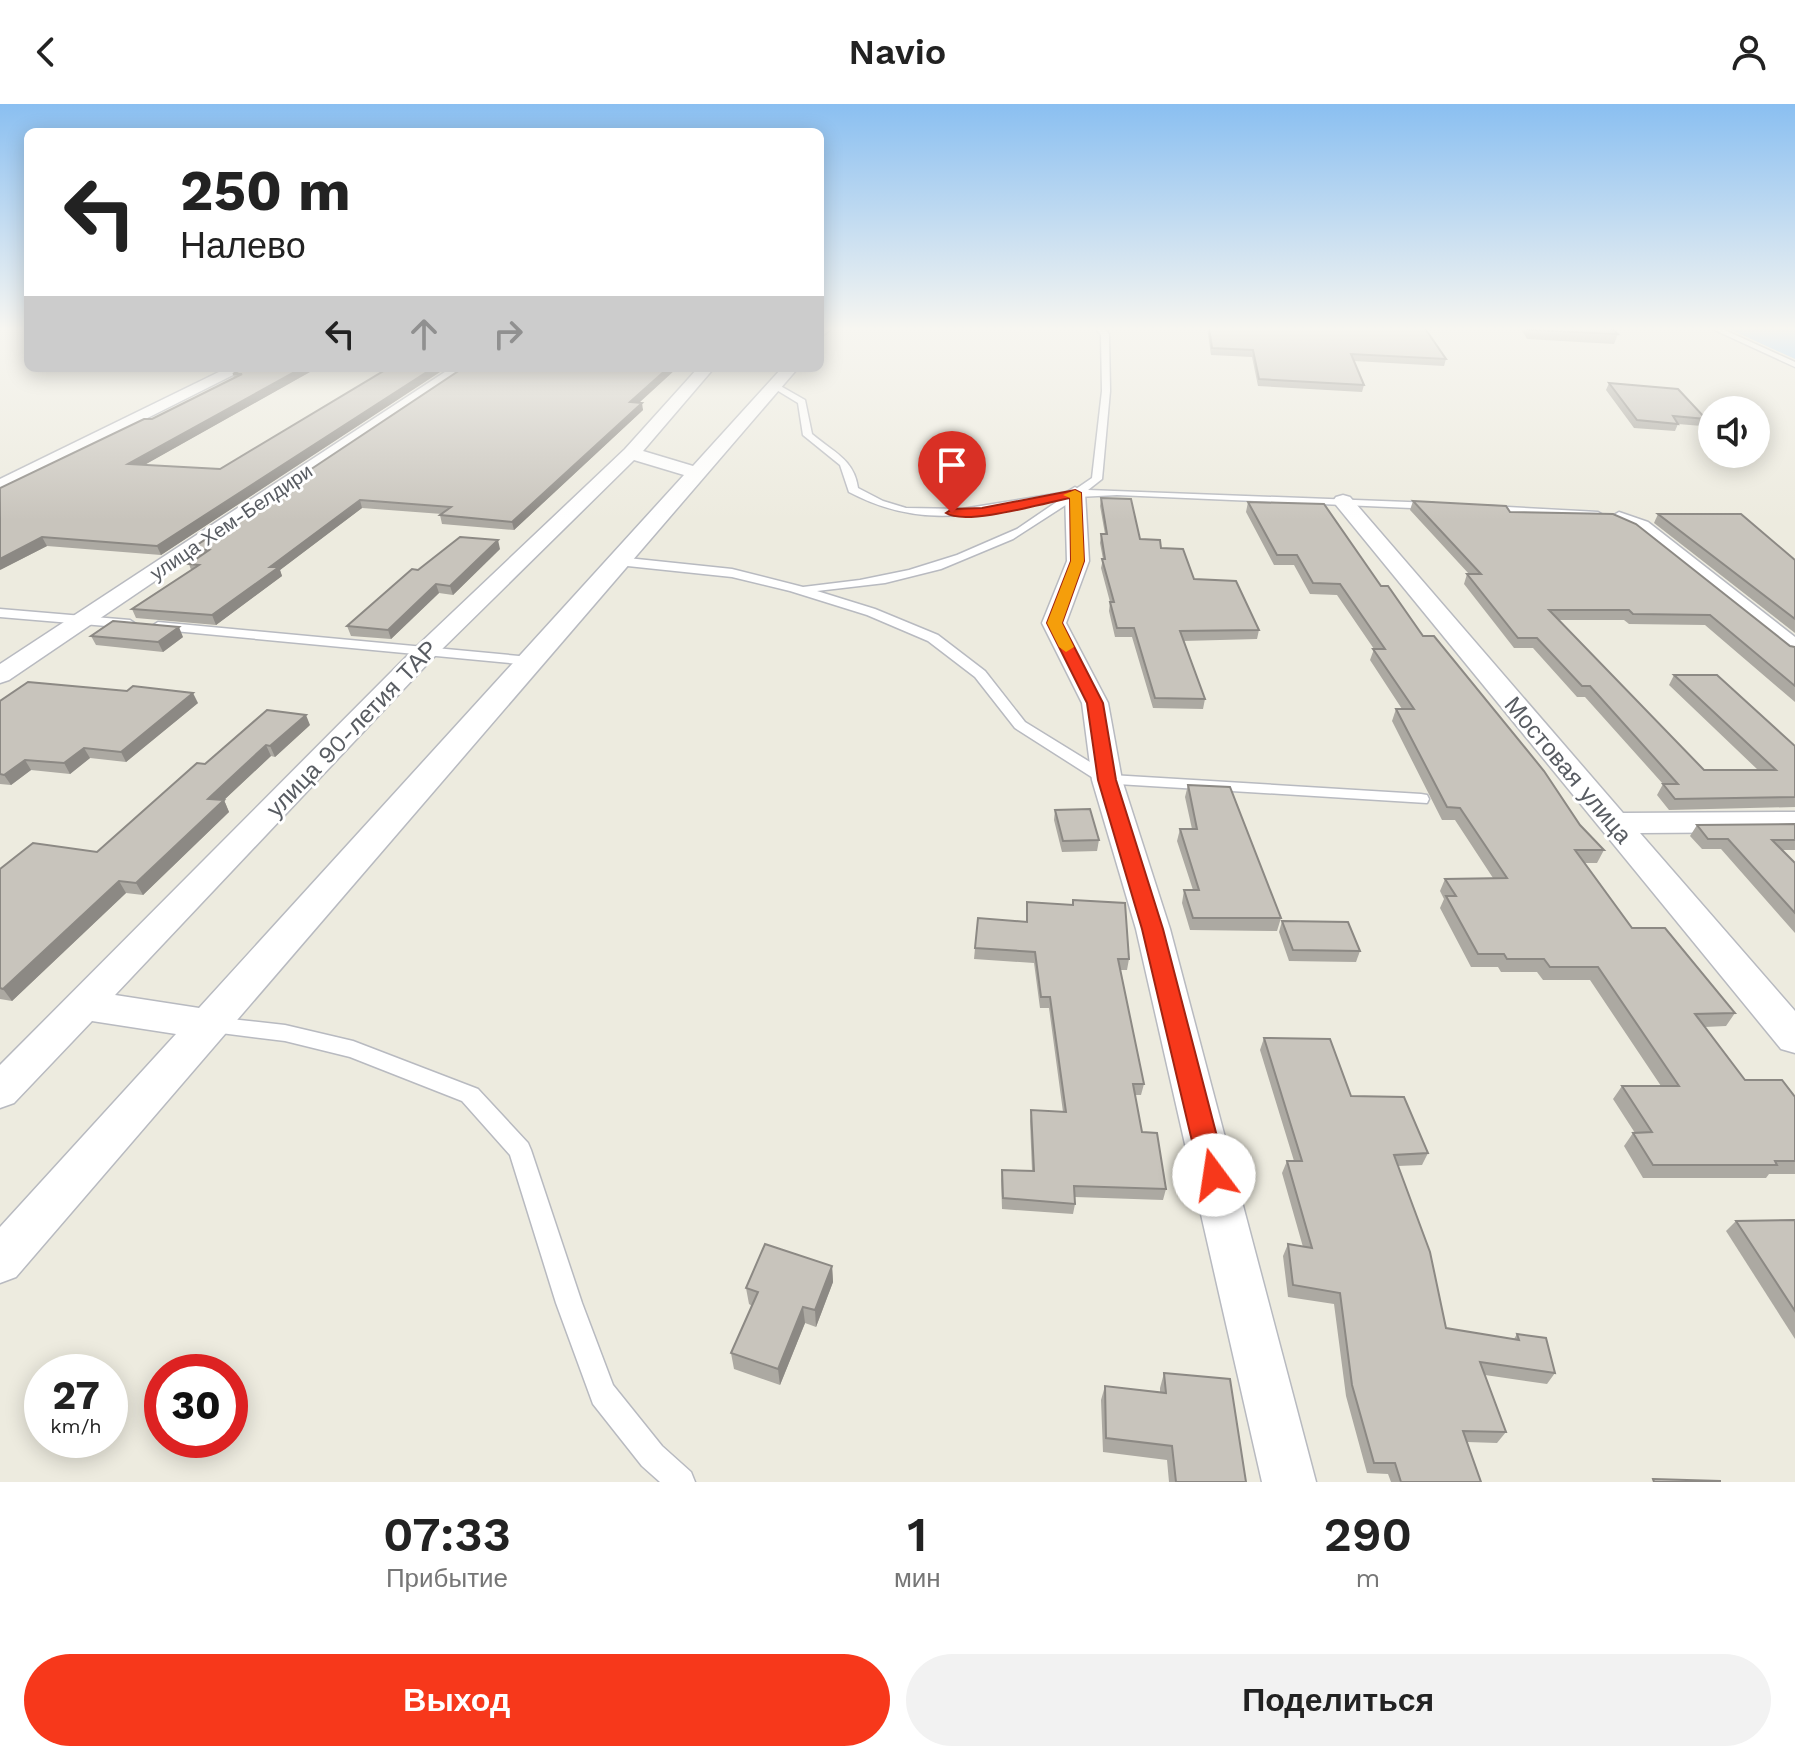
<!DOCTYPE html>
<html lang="ru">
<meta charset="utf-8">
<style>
body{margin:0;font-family:"Work Sans",sans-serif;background:#f2f2f2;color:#222;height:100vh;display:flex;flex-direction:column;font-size:30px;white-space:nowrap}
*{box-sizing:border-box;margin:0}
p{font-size:26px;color:#767676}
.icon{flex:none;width:44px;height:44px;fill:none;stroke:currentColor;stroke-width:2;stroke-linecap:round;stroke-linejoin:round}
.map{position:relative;height:1378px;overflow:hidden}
.sheet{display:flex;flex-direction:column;background:#fff;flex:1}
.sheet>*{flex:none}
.guide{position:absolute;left:24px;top:24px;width:800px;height:244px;border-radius:12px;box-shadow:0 4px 20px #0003;background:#fff;color:#222;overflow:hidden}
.controls{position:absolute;left:1698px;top:292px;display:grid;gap:16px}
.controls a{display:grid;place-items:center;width:72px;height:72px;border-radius:50%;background:#fff;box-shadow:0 4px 20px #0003;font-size:40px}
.speed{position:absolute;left:24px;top:1250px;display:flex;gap:16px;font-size:40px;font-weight:700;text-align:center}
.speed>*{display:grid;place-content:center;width:104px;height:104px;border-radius:50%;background:#fff;box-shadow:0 4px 20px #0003;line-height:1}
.speed small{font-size:20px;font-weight:400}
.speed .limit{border:12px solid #d22;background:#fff;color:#111}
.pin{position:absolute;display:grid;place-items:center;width:68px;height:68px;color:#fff;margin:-82px -34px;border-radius:50% 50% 50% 0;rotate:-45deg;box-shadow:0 0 8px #0007}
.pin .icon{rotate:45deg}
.me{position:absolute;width:88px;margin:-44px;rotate:346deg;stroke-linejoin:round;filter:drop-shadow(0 0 6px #0008)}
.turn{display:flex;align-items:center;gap:28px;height:168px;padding:0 24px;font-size:36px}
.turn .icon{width:104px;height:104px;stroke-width:2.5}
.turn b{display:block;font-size:56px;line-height:68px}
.lanes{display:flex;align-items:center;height:76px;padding:0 24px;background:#0003;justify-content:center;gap:40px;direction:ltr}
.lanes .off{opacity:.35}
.eta{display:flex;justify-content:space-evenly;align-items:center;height:136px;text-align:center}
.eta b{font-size:48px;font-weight:600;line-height:56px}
.button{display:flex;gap:16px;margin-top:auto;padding:16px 24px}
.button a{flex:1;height:92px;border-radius:48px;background:#f7381b;color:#fff;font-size:32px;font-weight:600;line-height:92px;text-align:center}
.button a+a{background:#f2f2f2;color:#222}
header{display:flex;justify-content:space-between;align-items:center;height:104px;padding:0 24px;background:#fff;font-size:36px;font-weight:600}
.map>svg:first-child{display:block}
</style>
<header><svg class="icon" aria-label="back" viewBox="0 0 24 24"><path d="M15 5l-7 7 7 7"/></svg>Navio<svg class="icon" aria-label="person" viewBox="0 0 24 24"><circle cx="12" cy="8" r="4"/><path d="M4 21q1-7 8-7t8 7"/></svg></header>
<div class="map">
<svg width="1795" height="1378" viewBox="0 0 1795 1378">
<rect width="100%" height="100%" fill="#edebdf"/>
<path fill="#9dcfff" d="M 1725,223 L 1795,223 L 1795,255 Z"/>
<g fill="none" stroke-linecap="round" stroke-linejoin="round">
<defs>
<g id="lane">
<path d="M 1094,223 L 1102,223 L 1109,230 L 1110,287 L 1102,375 L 1088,386 L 1434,399 L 1439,402 L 1434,405 L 1117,391 L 1078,393 L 1013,435 L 941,465 L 885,479 L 817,487 L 875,505 L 938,531 L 985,567 L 1025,618 L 1111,671 L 1421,690 L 1427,691 L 1429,695 L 1427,699 L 1101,679 L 1015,624 L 975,573 L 928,537 L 867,511 L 790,487 L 732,473 L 618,461 L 612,457 L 618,453 L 732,465 L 803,483 L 860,476 L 909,466 L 957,451 L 1017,425 L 1061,395 C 982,408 925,428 849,388 L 840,361 L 803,331 L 798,299 L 770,282 L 777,280 L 805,296 L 812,330 C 833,348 854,355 858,384 L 883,397 L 906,404 L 962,405 L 1073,387 L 1092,374 L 1102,287 L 1101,231 Z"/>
<path d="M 1708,223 L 1718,223 L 1795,258 L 1795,263 Z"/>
<path d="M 1489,402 L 1598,408 L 1603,411 L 1598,414 L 1485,407 L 1485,403 Z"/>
<path d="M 0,505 L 130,516 L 136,520 L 130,524 L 0,513 Z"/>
<path d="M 158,518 L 530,553 L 537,557 L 530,561 L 153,525 L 152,522 Z"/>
<path d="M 212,913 L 285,921 L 353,937 L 478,985 L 528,1039 L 531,1046 L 582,1199 L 613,1281 L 662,1342 L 691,1368 L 695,1378 L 660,1378 L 642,1362 L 593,1300 L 556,1199 L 510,1051 L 462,997 L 350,953 L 285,937 L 205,927 L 202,921 L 205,915 Z"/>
</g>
<g id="street">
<path d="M 820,223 L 833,223 L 820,234 Z"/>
<path d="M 227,264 L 247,264 L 0,388 L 0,375 Z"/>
<path d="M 451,264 L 469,264 L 9,576 L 0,579 L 0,560 Z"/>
<path d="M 698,264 L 714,264 L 643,347 L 693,362 L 782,264 L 798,264 L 16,1173 L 0,1179 L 0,1123 L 176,930 L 92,917 L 14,999 L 0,1004 L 0,961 L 416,543 L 625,345 ZM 634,356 L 684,371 L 199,904 L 115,891 L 434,553 Z"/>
<path d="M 1075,383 L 1085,389 L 1089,457 L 1066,519 L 1108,599 L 1122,676 L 1170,825 L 1316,1378 L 1262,1378 L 1136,825 L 1092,676 L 1082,599 L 1042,519 L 1067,457 L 1065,389 Z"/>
<path d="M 1343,391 L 1350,393 L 1623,709 L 1795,708 L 1795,728 L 1640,729 L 1795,907 L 1795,949 L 1781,945 L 1336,401 L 1333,397 L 1336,393 Z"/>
<path d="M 1619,408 L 1648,418 L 1795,533 L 1795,552 L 1786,550 L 1634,426 L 1612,418 L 1609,414 Z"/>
</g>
</defs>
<use href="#lane" stroke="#b8bac0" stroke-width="3"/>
<use href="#street" stroke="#b8bac0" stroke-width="3"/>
<use href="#lane" fill="#fff" fill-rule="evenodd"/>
<use href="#street" fill="#fff" fill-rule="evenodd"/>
</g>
<g fill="#aca9a2">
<path d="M 1207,223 L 1424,223 L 1446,255 L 1444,262 L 1354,257 L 1364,281 L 1362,288 L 1258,282 L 1252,253 L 1211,251 Z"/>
<path d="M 1520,223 L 1610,223 L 1618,230 L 1614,240 L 1527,235 Z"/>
<path d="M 317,264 L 144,361 L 220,365 L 383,267 L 381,264 L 446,264 L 161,451 L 47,442 L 0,466 L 152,315 L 234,274 L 233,270 Z"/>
<path d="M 463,264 L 677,264 L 639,299 L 643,306 L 514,426 L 442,420 L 440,411 L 442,410 L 362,404 L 280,466 L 282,472 L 216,521 L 136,514 L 132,505 L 191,466 L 189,460 L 198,454 L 195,454 L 191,445 Z"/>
<path d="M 1609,279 L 1706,315 L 1702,322 L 1678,320 L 1675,327 L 1634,324 L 1606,286 Z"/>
<path d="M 1101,394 L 1140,435 L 1161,444 L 1194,475 L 1259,526 L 1257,535 L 1183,537 L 1205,595 L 1203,605 L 1153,604 L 1132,533 L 1115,533 L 1109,507 L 1110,498 L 1101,464 L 1103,455 L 1100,439 L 1101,430 L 1105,430 L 1100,402 Z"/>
<path d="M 1413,397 L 1510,408 L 1790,542 L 1795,543 L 1795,598 L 1705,521 L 1629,520 L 1624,516 L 1559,516 L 1704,666 L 1758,666 L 1669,581 L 1674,571 L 1795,642 L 1795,703 L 1669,706 L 1657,691 L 1663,680 L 1585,593 L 1577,593 L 1533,544 L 1514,544 L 1464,480 L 1467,470 L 1469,470 L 1410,406 Z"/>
<path d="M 1248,398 L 1381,482 L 1580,721 L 1604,746 L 1597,759 L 1584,759 L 1632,824 L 1735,909 L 1726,922 L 1705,923 L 1745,976 L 1795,993 L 1795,1070 L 1769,1070 L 1766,1074 L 1643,1074 L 1624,1042 L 1633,1029 L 1635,1029 L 1613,995 L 1622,982 L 1661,982 L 1590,876 L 1543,876 L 1537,868 L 1501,868 L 1498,863 L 1471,863 L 1440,804 L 1444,795 L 1440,787 L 1445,775 L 1493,774 L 1455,716 L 1442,716 L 1392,617 L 1396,605 L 1402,605 L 1370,556 L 1374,545 L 1337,491 L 1310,490 L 1294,461 L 1274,461 L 1246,408 Z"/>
<path d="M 1658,410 L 1795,456 L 1795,529 L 1654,419 Z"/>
<path d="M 500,445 L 453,491 L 439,489 L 391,535 L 351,532 L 347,522 L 418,466 Z"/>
<path d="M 91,532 L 183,533 L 163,548 L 96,541 Z"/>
<path d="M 0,597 L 198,599 L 126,658 L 90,654 L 70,670 L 31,666 L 11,681 L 0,680 Z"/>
<path d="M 310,621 L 275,653 L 271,652 L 224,696 L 229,708 L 143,791 L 126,789 L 12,897 L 0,895 L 0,765 L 97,748 L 205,660 Z"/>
<path d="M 1188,681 L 1281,814 L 1277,827 L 1190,826 L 1182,799 L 1184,786 L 1193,786 L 1177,737 L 1180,725 L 1192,725 L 1185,693 Z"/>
<path d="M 1055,706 L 1099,736 L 1097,747 L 1062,748 L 1054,716 Z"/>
<path d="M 1795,720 L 1795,746 L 1782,746 L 1795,760 L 1795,829 L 1721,745 L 1702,745 L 1690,732 L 1697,721 Z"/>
<path d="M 1073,796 L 1129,855 L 1127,866 L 1120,866 L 1144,980 L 1141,991 L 1135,991 L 1142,1028 L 1166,1085 L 1163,1096 L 1075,1093 L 1075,1100 L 1073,1110 L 1002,1105 L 1001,1076 L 1002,1066 L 1032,1067 L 1030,1017 L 1031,1006 L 1063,1008 L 1049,904 L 1040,904 L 1034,859 L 974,855 L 978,814 L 1026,818 L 1027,798 L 1072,801 Z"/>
<path d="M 1282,817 L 1360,847 L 1356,858 L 1289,857 L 1279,828 Z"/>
<path d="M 1264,934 L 1351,992 L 1428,1049 L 1422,1061 L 1398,1062 L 1446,1224 L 1514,1235 L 1517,1230 L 1555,1269 L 1547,1280 L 1485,1271 L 1506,1328 L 1497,1339 L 1467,1338 L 1481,1378 L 1391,1378 L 1388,1370 L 1367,1369 L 1346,1292 L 1334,1200 L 1288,1193 L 1283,1152 L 1288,1140 L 1303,1143 L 1282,1069 L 1287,1057 L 1294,1057 L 1260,946 Z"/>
<path d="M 1795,1116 L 1795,1235 L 1726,1127 L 1736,1117 Z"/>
<path d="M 832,1162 L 833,1178 L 816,1223 L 805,1219 L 780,1281 L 734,1265 L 731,1249 L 752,1202 L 749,1200 L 746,1184 Z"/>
<path d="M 1164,1269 L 1246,1378 L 1169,1378 L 1167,1356 L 1103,1348 L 1101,1296 L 1105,1282 L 1160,1288 L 1160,1284 Z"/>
</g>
<g fill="#8c8984">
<path d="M 302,264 L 317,264 L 132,368 L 128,360 Z"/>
<path d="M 433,264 L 446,264 L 161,451 L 157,442 Z"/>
<path d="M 668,264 L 677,264 L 631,306 L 630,298 Z"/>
<path d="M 642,299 L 643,306 L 514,426 L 512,418 Z"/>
<path d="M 360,396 L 362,404 L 280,466 L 282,472 L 216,521 L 212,511 L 270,463 Z"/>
<path d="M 42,433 L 47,442 L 0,466 L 0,455 Z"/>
<path d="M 498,436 L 500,445 L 453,491 L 450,482 Z"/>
<path d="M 436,480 L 439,489 L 391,535 L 388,526 Z"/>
<path d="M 179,523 L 183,533 L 163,548 L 158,538 Z"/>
<path d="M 193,589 L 198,599 L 126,658 L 121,648 Z"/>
<path d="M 306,611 L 310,621 L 275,653 L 270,642 Z"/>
<path d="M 266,641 L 271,652 L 224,696 L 229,708 L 143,791 L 136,779 L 208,695 Z"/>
<path d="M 84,644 L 90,654 L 70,670 L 64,659 Z"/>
<path d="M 25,656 L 31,666 L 11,681 L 4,671 Z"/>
<path d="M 119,777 L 126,789 L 12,897 L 3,885 Z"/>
<path d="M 832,1162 L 833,1178 L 816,1223 L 815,1206 Z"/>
<path d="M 803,1203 L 805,1219 L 780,1281 L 778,1265 Z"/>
</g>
<g fill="#c8c4bc" stroke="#8c8984" stroke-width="2">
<path d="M 1209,223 L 1424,223 L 1446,255 L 1351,250 L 1364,281 L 1259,275 L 1253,246 L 1212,244 Z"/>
<path d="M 1528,223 L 1610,223 L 1618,230 L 1530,226 Z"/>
<path d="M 244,264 L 302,264 L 128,360 L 220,365 L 385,266 L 384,264 L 433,264 L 157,442 L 42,433 L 0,455 L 0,384 L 144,315 L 152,315 L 242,270 L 233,270 Z"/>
<path d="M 463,264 L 668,264 L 630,298 L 642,299 L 512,418 L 440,411 L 451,403 L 360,396 L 270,463 L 279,463 L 212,511 L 132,505 L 199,461 L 189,460 L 209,446 L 191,445 Z"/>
<path d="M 1609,279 L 1678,285 L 1706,315 L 1673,312 L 1678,320 L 1637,316 Z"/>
<path d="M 1101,394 L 1131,395 L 1140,435 L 1160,436 L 1161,444 L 1183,445 L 1194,475 L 1236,477 L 1259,526 L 1180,527 L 1205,595 L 1155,594 L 1134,524 L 1117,524 L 1110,498 L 1114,498 L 1102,455 L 1105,455 L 1101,430 L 1107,430 Z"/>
<path d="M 1413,397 L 1506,402 L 1510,408 L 1613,410 L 1636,420 L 1790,542 L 1795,543 L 1795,582 L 1710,511 L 1633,510 L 1629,506 L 1549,506 L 1704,666 L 1776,666 L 1674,571 L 1717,571 L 1795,642 L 1795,693 L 1675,695 L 1663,680 L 1678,680 L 1590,582 L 1582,582 L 1537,534 L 1518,534 L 1467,470 L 1481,470 Z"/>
<path d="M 1248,398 L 1324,400 L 1381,482 L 1388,482 L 1423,532 L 1434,532 L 1544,667 L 1580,721 L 1604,746 L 1575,746 L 1632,824 L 1665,824 L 1735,909 L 1695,910 L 1745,976 L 1782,976 L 1795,993 L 1795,1057 L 1775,1057 L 1777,1061 L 1653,1061 L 1633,1029 L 1652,1028 L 1622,982 L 1679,982 L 1598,863 L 1550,863 L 1544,855 L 1507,855 L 1504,850 L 1478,850 L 1446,792 L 1456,792 L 1445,775 L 1507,774 L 1460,704 L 1447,703 L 1396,605 L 1414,605 L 1373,545 L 1385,545 L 1340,480 L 1313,479 L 1297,451 L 1277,451 Z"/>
<path d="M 1658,410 L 1741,410 L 1795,456 L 1795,515 Z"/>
<path d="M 460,433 L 498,436 L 450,482 L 436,480 L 388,526 L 347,522 L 412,465 L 418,466 Z"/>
<path d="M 113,517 L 179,523 L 158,538 L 91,532 Z"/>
<path d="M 28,578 L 127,587 L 133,582 L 193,589 L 121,648 L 84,644 L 64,659 L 25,656 L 4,671 L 0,670 L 0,597 Z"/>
<path d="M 267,606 L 306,611 L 270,642 L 266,641 L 208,695 L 224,696 L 136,779 L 119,777 L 3,885 L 0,884 L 0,765 L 33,739 L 97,748 L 197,659 L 205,660 Z"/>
<path d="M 1188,681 L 1230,683 L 1281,814 L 1193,814 L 1184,786 L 1199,786 L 1180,725 L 1197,725 Z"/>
<path d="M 1090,705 L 1099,736 L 1063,737 L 1055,706 Z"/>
<path d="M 1795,720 L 1795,736 L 1772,736 L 1795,759 L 1795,809 L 1728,735 L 1708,735 L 1697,721 Z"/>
<path d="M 1073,796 L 1125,799 L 1129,855 L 1118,855 L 1144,980 L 1133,980 L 1142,1028 L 1157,1029 L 1166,1085 L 1074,1082 L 1075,1100 L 1003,1094 L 1002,1066 L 1034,1067 L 1031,1006 L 1066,1008 L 1050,893 L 1041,893 L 1035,848 L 975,844 L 978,814 L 1027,818 L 1027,798 L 1073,801 Z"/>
<path d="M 1282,817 L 1348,818 L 1360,847 L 1293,846 Z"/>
<path d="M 1264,934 L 1330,935 L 1351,992 L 1404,993 L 1428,1049 L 1394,1051 L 1430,1148 L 1446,1224 L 1519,1236 L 1517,1230 L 1546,1234 L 1555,1269 L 1480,1258 L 1506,1328 L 1463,1327 L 1481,1378 L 1401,1378 L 1395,1359 L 1374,1359 L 1352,1281 L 1340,1189 L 1293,1181 L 1288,1140 L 1312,1144 L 1287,1057 L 1302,1057 Z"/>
<path d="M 1795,1116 L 1795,1207 L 1736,1117 Z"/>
<path d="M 765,1140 L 832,1162 L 815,1206 L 803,1203 L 778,1265 L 731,1249 L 758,1188 L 746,1184 Z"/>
<path d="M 1164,1269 L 1230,1275 L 1246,1378 L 1176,1378 L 1172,1342 L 1106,1334 L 1105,1282 L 1166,1289 Z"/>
<path d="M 1653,1375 L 1720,1377 L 1720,1378 L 1654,1378 Z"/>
</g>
<linearGradient id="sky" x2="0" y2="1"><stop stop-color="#8abff1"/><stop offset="0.54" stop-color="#f7f6f1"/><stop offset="1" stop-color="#f7f6f1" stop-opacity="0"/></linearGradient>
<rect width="1795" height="416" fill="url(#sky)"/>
<path fill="#f7381b" stroke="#a12412" stroke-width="2" d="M 1075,386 L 1081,389 L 1084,457 L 1062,519 L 1103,599 L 1116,676 L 1163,825 L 1227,1071 L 1223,1079 L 1214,1082 L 1204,1079 L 1200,1071 L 1142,825 L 1098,676 L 1087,599 L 1047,519 L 1071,457 L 1070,394 C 1045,399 965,422 946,409 L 952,405 L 982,404 Z"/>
<path fill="#f59e0b" d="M 1075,386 L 1081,389 L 1084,457 L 1062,519 L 1074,543 L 1066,548 L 1059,543 L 1047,519 L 1071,457 L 1070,394 L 1063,391 Z"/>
<g text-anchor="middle" stroke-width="6" stroke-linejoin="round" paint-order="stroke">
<g font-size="20" fill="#585c62" stroke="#fff">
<text transform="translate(231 418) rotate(-34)" y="7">улица Хем-Белдири</text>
</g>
<g font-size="24" fill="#585c62" stroke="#fff">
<text transform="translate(352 625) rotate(-46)" y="8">улица 90-летия ТАР</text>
<text transform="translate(1568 666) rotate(50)" y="8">Мостовая улица</text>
</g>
</g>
</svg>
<div class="controls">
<a><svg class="icon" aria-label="sound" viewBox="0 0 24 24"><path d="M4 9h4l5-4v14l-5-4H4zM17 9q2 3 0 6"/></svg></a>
</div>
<div class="speed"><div>27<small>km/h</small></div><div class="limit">30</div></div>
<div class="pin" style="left:952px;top:409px;background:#d93025"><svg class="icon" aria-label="arrive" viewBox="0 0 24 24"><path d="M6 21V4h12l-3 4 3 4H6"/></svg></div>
<svg class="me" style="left:1214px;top:1071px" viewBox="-20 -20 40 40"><circle r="19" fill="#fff"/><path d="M0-13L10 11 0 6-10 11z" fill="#f7381b"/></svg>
<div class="guide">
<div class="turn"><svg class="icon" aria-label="left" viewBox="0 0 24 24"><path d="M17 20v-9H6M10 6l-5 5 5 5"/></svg><div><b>250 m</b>Налево</div></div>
<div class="lanes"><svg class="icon" aria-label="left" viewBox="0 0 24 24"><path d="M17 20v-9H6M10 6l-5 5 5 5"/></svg><svg class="icon off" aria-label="ahead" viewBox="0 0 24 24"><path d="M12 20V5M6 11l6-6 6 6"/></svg><svg class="icon off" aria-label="right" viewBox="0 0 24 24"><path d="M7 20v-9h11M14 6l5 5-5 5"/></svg></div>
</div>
</div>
<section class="sheet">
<div class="eta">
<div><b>07:33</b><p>Прибытие</p></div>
<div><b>1</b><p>мин</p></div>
<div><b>290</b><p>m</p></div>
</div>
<div class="button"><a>Выход</a><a>Поделиться</a></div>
</section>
